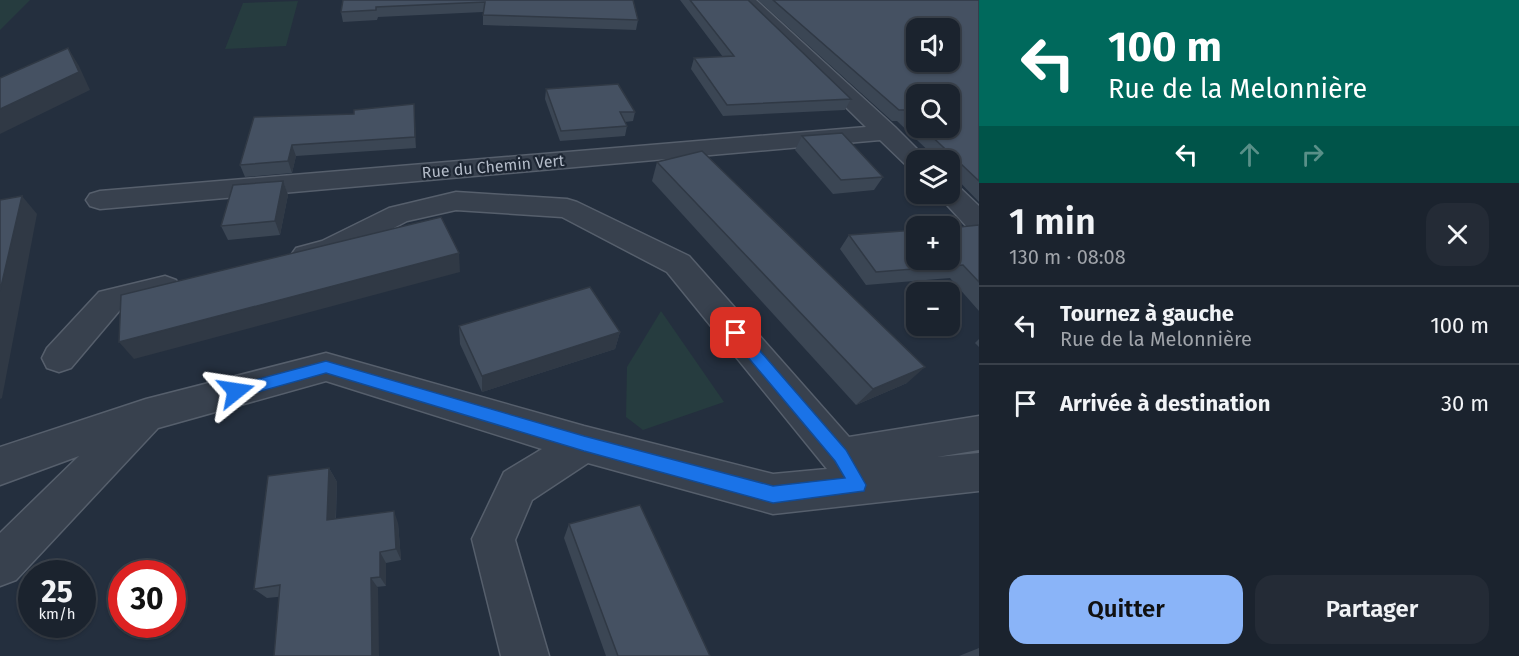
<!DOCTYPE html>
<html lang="fr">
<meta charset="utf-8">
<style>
body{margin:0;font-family:"Fira Sans",sans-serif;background:#242b36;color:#f1f3f6;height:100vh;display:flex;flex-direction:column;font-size:22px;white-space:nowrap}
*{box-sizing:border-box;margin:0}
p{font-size:20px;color:#a0a4aa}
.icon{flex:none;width:33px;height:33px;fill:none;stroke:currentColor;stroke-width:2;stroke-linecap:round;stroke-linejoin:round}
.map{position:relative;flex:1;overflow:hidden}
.side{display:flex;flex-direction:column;background:#1b232e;width:540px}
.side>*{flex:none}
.top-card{background:#00695c;color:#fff;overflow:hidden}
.controls{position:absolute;left:906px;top:18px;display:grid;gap:12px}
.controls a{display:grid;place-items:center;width:54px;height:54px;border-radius:12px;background:#1b232e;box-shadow:0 2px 4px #0004,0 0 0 2px #39404a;font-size:30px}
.speed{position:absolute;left:18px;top:560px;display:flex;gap:12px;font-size:30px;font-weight:700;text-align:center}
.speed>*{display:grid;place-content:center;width:78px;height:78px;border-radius:50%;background:#1b232e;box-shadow:0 2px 4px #0004,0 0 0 2px #39404a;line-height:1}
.speed small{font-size:15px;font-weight:400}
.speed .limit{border:9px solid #d22;background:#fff;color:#111}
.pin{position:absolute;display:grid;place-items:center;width:51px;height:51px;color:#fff;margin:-26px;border-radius:12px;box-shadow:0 3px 9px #0006}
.me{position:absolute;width:66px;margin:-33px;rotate:75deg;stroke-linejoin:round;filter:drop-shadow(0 0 4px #0008)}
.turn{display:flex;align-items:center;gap:21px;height:126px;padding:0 30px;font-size:27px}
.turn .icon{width:78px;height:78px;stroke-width:2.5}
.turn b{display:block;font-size:42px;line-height:51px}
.lanes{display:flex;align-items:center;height:57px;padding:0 30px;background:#0003;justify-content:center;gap:30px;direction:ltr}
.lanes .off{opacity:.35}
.round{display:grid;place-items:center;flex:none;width:63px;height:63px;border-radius:18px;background:#242b36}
.headline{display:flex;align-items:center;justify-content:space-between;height:102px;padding:0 30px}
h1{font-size:36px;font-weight:600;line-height:45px}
.primary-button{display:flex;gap:12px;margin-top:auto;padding:12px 30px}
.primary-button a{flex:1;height:69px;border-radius:18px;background:#8ab4f8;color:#111;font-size:24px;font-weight:600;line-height:69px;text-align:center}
.primary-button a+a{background:#242b36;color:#f1f3f6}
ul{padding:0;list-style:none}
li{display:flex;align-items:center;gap:18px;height:78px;padding:0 30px;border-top:2px solid #39404a}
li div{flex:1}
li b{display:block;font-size:22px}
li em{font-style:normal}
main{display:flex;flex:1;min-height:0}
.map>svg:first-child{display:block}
</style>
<main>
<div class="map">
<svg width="979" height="656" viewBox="0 0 979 656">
<rect width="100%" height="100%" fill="#242f3e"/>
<g fill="#263c3f">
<path d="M 0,0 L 30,0 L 0,30 Z"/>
<path d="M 298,1 L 286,46 L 225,49 L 243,3 Z"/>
<path d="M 661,311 L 724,402 L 643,430 L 626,417 L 627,367 Z"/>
</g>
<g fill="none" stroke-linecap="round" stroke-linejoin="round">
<defs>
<g id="minor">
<path d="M 737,0 L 756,0 L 895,127 L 928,160 L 916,160 L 916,168 L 907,166 L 880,140 L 100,209 L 90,206 L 86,200 L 90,194 L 100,191 L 866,127 Z"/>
<path d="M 950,184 L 959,187 L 979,206 L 979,231 L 969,229 L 937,194 L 950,194 Z"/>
<path d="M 456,192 L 567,199 L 577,202 L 689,256 L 849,437 L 979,416 L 979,450 L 937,457 L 979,453 L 979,491 L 773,514 L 588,463 L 532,500 L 515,540 L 549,656 L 501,656 L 472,539 L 504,472 L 542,449 L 326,381 L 158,428 L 16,580 L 0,586 L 0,533 L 79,456 L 0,485 L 0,447 L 146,399 L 326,353 L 584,426 L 773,474 L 827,469 L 667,272 L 562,217 L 456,210 L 407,221 L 340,256 C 325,261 311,267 296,262 L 291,255 L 296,248 L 322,241 L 389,208 Z"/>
<path d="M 165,276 L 176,280 L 181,288 L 176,296 L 120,310 L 71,368 L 59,372 L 47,368 L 42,358 L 47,348 L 99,292 Z"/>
</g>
</defs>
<use href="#minor" stroke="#565f6c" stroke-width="3"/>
<use href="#minor" fill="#38414e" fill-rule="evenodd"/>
</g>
<g fill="#3b4654" fill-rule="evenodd">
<path d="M 343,0 L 633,0 L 638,20 L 636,30 L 483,25 L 483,12 L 378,17 L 377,20 L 343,22 L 341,12 Z"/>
<path d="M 680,0 L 748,0 L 851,99 L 845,110 L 723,116 L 691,69 L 694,58 L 723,57 Z"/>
<path d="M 758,0 L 979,0 L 979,202 L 950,172 L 950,160 L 938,160 L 897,121 L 892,121 ZM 916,94 L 950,128 L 916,128 Z"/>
<path d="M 546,89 L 635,112 L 633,121 L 625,122 L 627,126 L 625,136 L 560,141 L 545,99 Z"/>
<path d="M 414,104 L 416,148 L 296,156 L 292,173 L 245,177 L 240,165 L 354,114 Z"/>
<path d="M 802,136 L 883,177 L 874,190 L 833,194 L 795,150 Z"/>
<path d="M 657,162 L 907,383 L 856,405 L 652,181 Z"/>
<path d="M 283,181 L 288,195 L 280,235 L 228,240 L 221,226 Z"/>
<path d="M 979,225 L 979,311 L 950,278 L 866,285 L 840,249 L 849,235 Z"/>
<path d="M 459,326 L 620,332 L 615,349 L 482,392 L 460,344 Z"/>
<path d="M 979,339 L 979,347 L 975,343 Z"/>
<path d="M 329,468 L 337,482 L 336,518 L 398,523 L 401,560 L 386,563 L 386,586 L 267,598 L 254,589 Z"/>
<path d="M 569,524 L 710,656 L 606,656 L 564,538 Z"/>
<path d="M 979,648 L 979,656 L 959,656 Z"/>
</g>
<g fill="#303945">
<path d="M 68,48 L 79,66 L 90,90 L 0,134 L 0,109 Z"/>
<path d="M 414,104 L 415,115 L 416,148 L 415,137 Z"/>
<path d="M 292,145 L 296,156 L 292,173 L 288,161 Z"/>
<path d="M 283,181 L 288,195 L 280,235 L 275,221 Z"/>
<path d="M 22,196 L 37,214 L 2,398 L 0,399 L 0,291 Z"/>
<path d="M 459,253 L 460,272 L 134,359 L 119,342 Z"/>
<path d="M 620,332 L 615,349 L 482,392 L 482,376 Z"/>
<path d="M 925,367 L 907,383 L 856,405 L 873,389 Z"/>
<path d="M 329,468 L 337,482 L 335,532 L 327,520 Z"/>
<path d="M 394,511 L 398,523 L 401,560 L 396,549 Z"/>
<path d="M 380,552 L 386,563 L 386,586 L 380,577 Z"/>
<path d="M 371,578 L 378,588 L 379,656 L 372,656 Z"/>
</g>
<g fill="#455162" stroke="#303945" stroke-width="1.5" fill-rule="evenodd">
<path d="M 343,0 L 633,0 L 638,20 L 483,15 L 485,2 L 376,7 L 376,10 L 341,12 Z"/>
<path d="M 690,0 L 748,0 L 851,99 L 727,105 L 694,58 L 734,56 Z"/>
<path d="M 773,0 L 979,0 L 979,181 L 923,128 L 950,128 L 950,94 L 916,94 L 916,121 L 904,110 L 899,110 ZM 916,28 L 950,28 L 950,62 L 916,62 Z"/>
<path d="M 68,48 L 79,72 L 0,109 L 0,78 Z"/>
<path d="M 618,84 L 635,112 L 620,112 L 627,126 L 561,131 L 546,89 Z"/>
<path d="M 414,104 L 415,137 L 292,145 L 288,161 L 240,165 L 254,117 L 354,114 L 354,110 Z"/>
<path d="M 842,133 L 883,177 L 841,180 L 802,136 Z"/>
<path d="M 702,151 L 925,367 L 873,389 L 657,162 Z"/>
<path d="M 283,181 L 275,221 L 221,226 L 233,185 Z"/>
<path d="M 22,196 L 0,291 L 0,200 Z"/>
<path d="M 441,217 L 459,253 L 119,342 L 121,295 Z"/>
<path d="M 979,225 L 979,282 L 963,265 L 876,272 L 849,235 L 916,230 L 916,260 L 950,260 L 950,228 Z"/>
<path d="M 590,287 L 620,332 L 482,376 L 459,326 Z"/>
<path d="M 329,468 L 327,520 L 394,511 L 396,549 L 380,552 L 380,577 L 371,578 L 372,656 L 274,656 L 280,585 L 254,589 L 268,476 Z"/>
<path d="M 640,505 L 710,656 L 618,656 L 569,524 Z"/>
</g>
<path fill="#1a73e8" stroke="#114b97" stroke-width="1.5" d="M 736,327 L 741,329 L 846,450 L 866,485 L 864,491 L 773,503 L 584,451 L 326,373 L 236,398 L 231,396 L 229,391 L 231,387 L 236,385 L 326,361 L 584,436 L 773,486 L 845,478 L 835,461 L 731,337 L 729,333 Z"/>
<g text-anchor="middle" stroke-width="4.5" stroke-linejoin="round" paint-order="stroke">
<g font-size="16" fill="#b4bcc9" stroke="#1d2633">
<text transform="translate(493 166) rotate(-5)" y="6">Rue du Chemin Vert</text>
</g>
</g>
</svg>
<div class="controls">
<a><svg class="icon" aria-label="sound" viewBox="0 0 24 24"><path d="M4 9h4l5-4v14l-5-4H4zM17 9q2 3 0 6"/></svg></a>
<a><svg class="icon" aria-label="search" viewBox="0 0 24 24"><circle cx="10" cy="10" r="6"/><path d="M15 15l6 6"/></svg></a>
<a><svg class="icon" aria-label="layers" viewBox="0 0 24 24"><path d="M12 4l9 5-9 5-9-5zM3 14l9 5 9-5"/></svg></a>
<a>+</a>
<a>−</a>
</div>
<div class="speed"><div>25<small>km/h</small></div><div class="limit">30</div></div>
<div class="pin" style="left:736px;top:333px;background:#d93025"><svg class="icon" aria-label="arrive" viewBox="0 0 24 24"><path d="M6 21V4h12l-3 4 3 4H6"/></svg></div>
<svg class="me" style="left:236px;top:391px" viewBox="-20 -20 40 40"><path d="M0-17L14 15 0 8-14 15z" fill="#1a73e8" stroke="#fff" stroke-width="4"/></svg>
</div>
<section class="side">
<div class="top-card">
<div class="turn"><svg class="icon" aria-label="left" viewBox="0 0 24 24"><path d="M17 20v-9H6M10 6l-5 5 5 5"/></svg><div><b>100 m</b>Rue de la Melonnière</div></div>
<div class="lanes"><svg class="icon" aria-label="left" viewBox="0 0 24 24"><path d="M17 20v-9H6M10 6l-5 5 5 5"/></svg><svg class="icon off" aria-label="ahead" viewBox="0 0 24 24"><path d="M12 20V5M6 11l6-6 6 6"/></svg><svg class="icon off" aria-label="right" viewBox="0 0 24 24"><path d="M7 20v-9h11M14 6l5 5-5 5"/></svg></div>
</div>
<div class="headline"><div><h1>1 min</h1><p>130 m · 08:08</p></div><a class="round"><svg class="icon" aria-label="close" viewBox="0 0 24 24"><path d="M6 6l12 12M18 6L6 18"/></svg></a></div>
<ul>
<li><svg class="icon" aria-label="left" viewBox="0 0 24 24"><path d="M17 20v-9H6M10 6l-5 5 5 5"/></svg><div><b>Tournez à gauche</b><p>Rue de la Melonnière</p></div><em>100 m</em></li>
<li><svg class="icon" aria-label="arrive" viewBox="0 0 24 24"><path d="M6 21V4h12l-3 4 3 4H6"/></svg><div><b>Arrivée à destination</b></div><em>30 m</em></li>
</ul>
<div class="primary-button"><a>Quitter</a><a>Partager</a></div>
</section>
</main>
